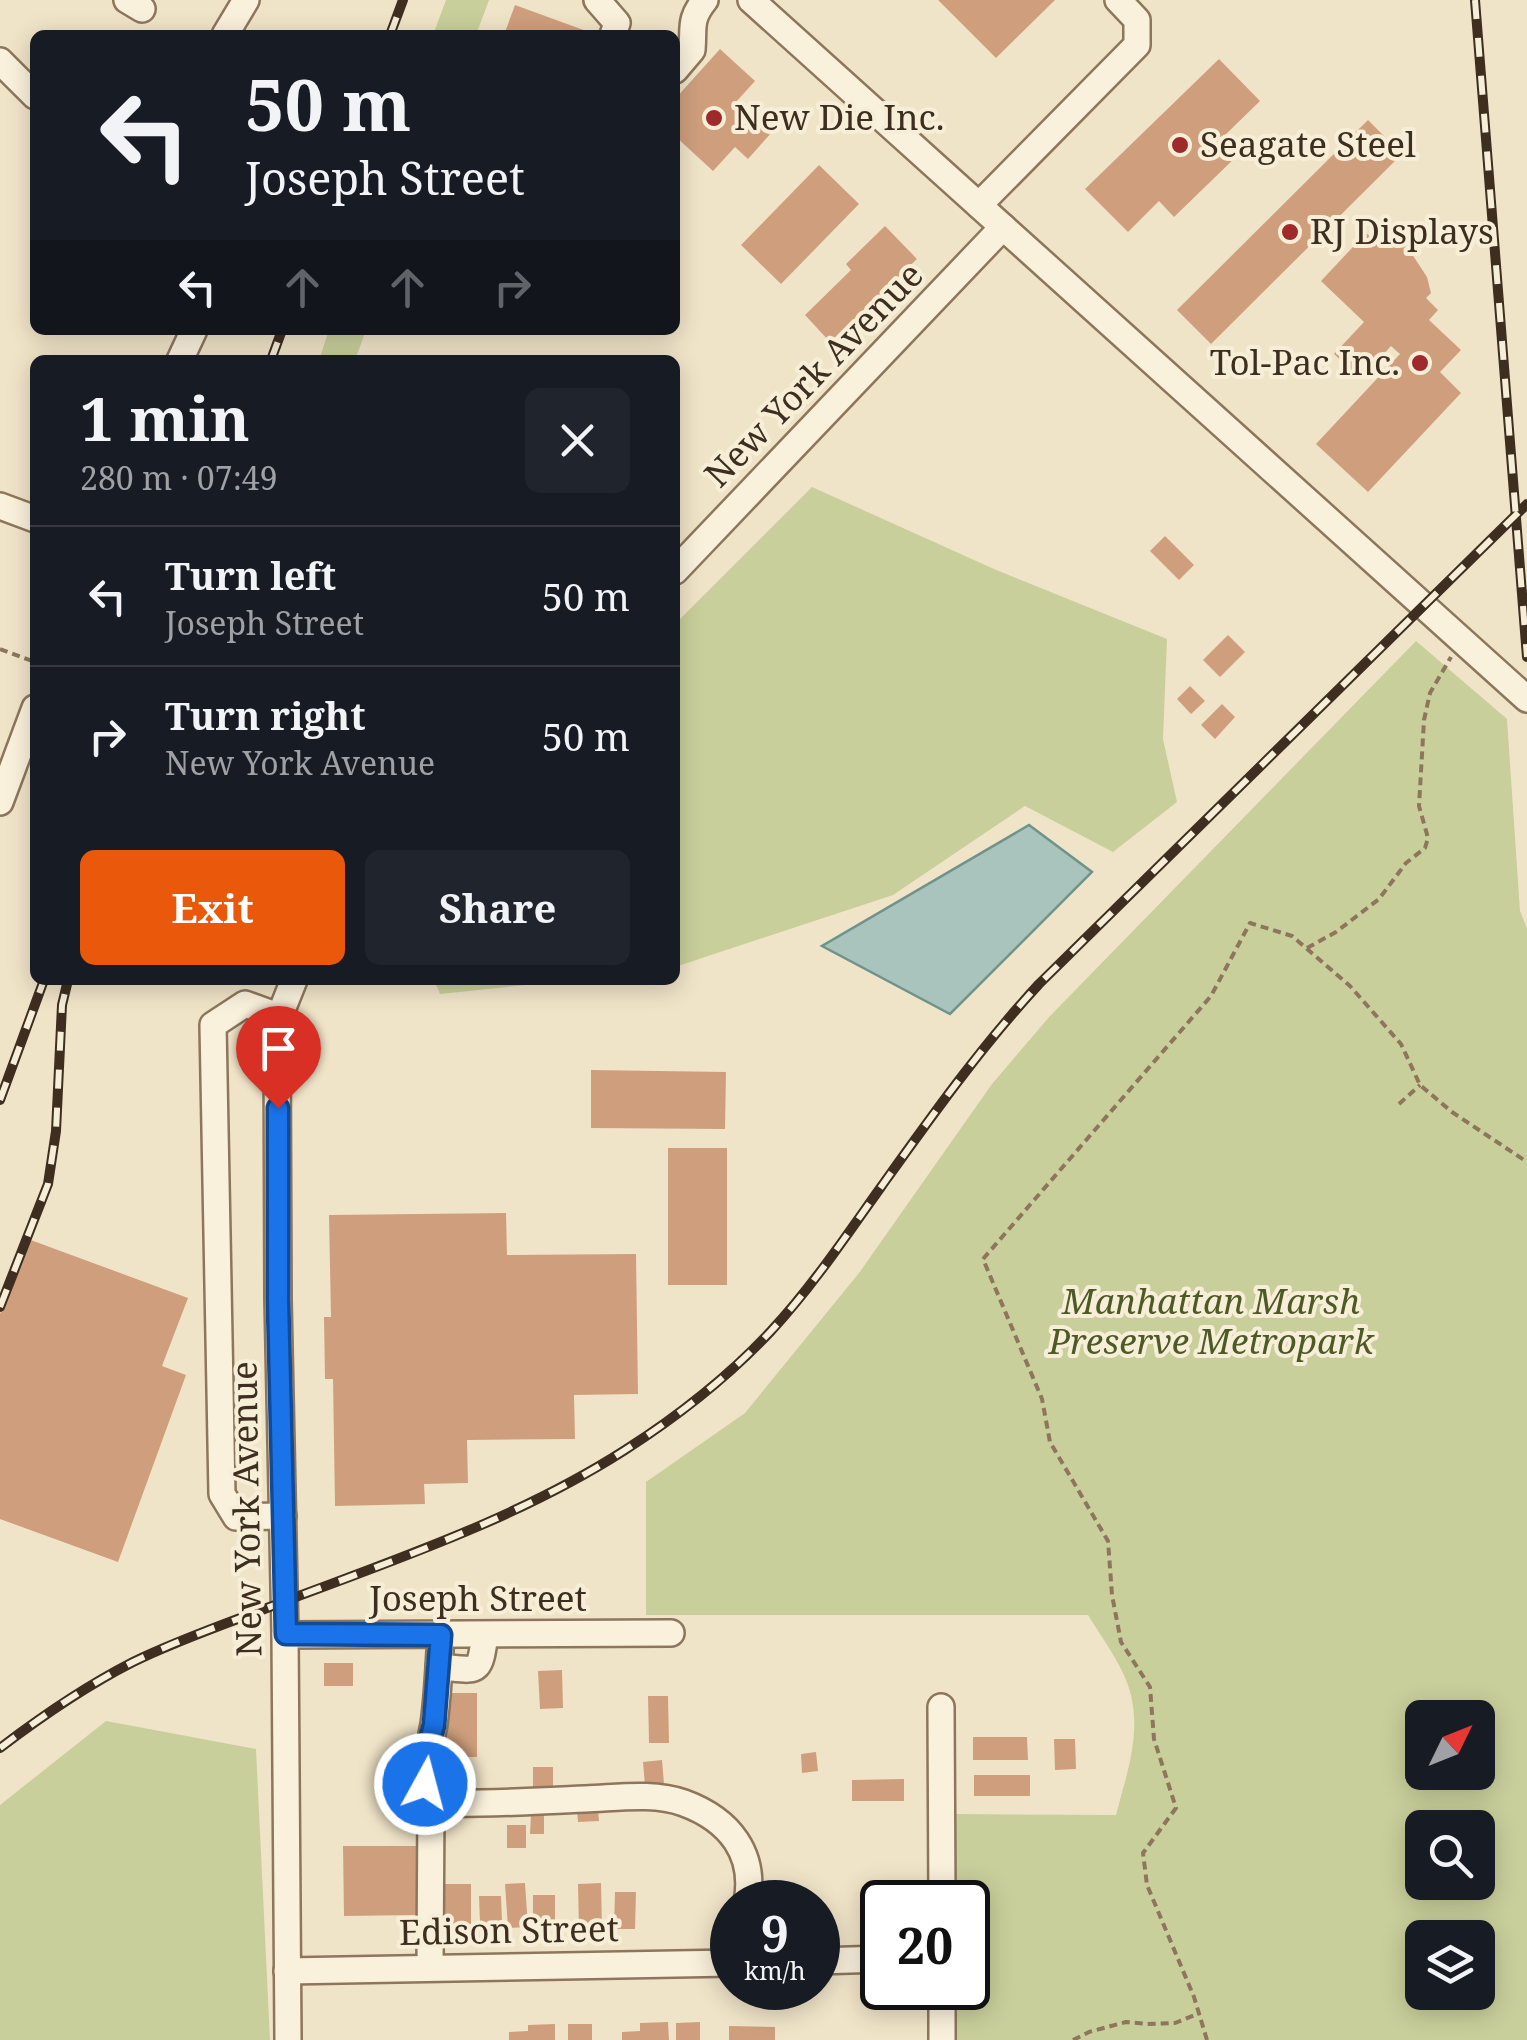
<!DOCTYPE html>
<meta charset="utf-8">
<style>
body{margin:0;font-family:"Noto Serif",serif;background:#20242c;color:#f1f3f6;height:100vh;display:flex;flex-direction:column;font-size:38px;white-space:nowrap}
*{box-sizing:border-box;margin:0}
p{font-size:32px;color:#9ea1a6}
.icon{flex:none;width:55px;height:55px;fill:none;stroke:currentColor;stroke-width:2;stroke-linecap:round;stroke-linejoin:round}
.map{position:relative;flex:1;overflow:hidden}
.drawer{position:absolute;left:30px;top:355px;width:650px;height:630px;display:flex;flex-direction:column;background:#171b24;border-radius:15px;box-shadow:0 5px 25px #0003}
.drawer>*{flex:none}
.hud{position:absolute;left:30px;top:30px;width:650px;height:305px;border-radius:15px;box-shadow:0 5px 25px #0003;background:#171b24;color:#f1f3f6;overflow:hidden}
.needle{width:65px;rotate:47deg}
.controls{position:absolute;left:1405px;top:1700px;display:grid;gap:20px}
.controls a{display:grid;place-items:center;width:90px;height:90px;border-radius:15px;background:#171b24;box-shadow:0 5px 25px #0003;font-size:50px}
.speed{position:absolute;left:710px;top:1880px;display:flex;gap:20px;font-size:50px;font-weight:700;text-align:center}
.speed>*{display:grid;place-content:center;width:130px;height:130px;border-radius:50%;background:#171b24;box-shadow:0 5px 25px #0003;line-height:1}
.speed small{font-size:25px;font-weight:400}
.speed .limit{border:5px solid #111;border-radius:15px;background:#fff;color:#111}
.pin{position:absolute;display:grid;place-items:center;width:85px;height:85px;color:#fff;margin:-102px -42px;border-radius:50% 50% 50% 0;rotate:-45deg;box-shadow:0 0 10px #0007}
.pin .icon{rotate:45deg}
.me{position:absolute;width:110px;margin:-55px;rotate:7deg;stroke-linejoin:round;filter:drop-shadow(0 0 8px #0008)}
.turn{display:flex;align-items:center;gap:35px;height:210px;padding:0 50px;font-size:45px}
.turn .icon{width:130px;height:130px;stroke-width:2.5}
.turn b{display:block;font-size:70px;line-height:85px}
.lanes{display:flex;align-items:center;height:95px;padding:0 50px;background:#0003;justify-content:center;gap:50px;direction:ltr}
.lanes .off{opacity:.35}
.round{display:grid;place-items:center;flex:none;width:105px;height:105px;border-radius:15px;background:#20242c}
.summary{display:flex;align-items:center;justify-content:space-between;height:170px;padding:0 50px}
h1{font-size:60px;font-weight:700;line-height:75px}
.action{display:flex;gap:20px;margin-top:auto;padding:20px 50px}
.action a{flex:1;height:115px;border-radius:15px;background:#ea580c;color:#fff;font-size:40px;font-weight:700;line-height:115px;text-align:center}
.action a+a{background:#20242c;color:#f1f3f6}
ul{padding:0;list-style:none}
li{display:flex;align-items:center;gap:30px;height:140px;padding:0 50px;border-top:2px solid #363941}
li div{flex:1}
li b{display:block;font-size:38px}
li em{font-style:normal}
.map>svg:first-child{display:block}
</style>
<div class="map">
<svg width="1527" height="2040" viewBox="0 0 1527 2040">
<rect width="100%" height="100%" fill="#f0e4c8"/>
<g fill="#c9cf9b" fill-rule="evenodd">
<path d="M 446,0 L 489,0 L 476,35 L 433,35 Z"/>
<path d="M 329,330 L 366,330 L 355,360 L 319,360 Z"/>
<path d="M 812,487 L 994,569 L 1167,639 L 1163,739 L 1177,802 L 1113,852 L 1025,806 L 893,895 L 675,967 L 675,624 Z"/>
<path d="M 1416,641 L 1507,719 L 1520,911 L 1527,928 L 1527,2040 L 954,2040 L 954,1988 L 968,1988 L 968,1902 L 954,1902 L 953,1814 L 1116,1815 C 1129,1765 1147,1719 1121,1669 C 1112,1651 1099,1633 1088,1615 L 646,1615 L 646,1482 L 745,1413 L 859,1273 L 992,1084 L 1050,1016 ZM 1422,1718 L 1478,1718 L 1478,1772 L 1422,1772 ZM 1422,1828 L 1478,1828 L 1478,1882 L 1422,1882 ZM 1422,1938 L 1478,1938 L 1478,1992 L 1422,1992 Z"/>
<path d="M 434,980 L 573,980 L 440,994 Z"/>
<path d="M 106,1721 L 256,1749 L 270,2040 L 0,2040 L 0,1805 Z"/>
</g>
<path fill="#a9c4bc" stroke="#6f938a" stroke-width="2.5" d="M 1029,825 L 1092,872 L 950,1014 L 822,946 Z"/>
<g fill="#cf9f7d">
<path d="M 938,0 L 1055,0 L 996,58 Z"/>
<path d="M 515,5 L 589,32 L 588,35 L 504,35 Z"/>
<path d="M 720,49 L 755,81 L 736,102 L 771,133 L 748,159 L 735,147 L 713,171 L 675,136 L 675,99 Z"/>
<path d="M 1219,59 L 1260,101 L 1223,137 L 1239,154 L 1174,217 L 1159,201 L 1128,232 L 1085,189 Z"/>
<path d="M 1368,120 L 1402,154 L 1211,344 L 1177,310 Z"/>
<path d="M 819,165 L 859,204 L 781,284 L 741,245 Z"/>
<path d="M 885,226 L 917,259 L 830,342 L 805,315 L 851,270 L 846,264 Z"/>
<path d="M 1390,230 L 1410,251 L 1427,277 L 1431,293 L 1426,298 L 1438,310 L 1429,320 L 1461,350 L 1440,372 L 1461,393 L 1368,492 L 1316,444 L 1400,354 L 1391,346 L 1361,379 L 1334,354 L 1364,322 L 1321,281 L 1366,233 L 1377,243 Z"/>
<path d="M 1165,536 L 1194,565 L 1179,580 L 1150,551 Z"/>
<path d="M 1228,635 L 1245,652 L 1220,677 L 1203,660 Z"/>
<path d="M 1190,686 L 1205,701 L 1191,714 L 1177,699 Z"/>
<path d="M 1222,704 L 1235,717 L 1215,739 L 1201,725 Z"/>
<path d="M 591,1070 L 726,1072 L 725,1129 L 591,1128 Z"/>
<rect x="668" y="1148" width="59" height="137"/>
<path d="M 506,1213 L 507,1255 L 636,1254 L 638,1394 L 574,1395 L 575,1439 L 467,1440 L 468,1483 L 424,1484 L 425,1504 L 335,1506 L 333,1379 L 325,1379 L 324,1317 L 331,1317 L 329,1215 Z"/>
<path d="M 28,1239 L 188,1298 L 162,1366 L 186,1375 L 118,1562 L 0,1519 L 0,1314 Z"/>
<rect x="324" y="1663" width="29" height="23"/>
<path d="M 562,1670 L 563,1708 L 540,1709 L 538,1671 Z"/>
<path d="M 445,1693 L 477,1693 L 477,1757 L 446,1757 Z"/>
<path d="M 648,1696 L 668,1696 L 669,1743 L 649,1743 Z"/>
<path d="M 973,1737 L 1027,1737 L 1028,1760 L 973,1760 Z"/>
<path d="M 1054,1739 L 1075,1739 L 1076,1769 L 1055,1770 Z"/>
<path d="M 816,1752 L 818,1771 L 802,1773 L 801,1754 Z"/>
<path d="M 662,1760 L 664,1784 L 645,1786 L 643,1762 Z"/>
<rect x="533" y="1767" width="20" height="20"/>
<rect x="974" y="1775" width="56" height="21"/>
<path d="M 904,1779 L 904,1801 L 852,1801 L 852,1780 Z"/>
<path d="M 598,1809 L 599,1821 L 578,1822 L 577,1811 Z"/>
<path d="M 531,1814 L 544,1814 L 544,1834 L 530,1834 Z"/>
<rect x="507" y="1825" width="19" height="23"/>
<path d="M 343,1846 L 417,1846 L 418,1915 L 344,1916 Z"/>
<path d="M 525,1883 L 528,1927 L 508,1928 L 505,1884 Z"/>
<path d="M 601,1883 L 602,1929 L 579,1930 L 578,1884 Z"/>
<rect x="438" y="1884" width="33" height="41"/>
<path d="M 615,1892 L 636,1892 L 635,1929 L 614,1929 Z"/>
<rect x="533" y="1895" width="22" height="33"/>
<path d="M 479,1896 L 501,1896 L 502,1922 L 480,1923 Z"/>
<path d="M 668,2022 L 669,2040 L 622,2040 L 622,2032 L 640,2031 L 640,2023 Z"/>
<path d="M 700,2022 L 700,2040 L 676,2040 L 676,2023 Z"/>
<path d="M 555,2024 L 555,2040 L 509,2040 L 509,2032 L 528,2031 L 528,2025 Z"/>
<rect x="568" y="2024" width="24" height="16"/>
<path d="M 729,2026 L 775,2027 L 775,2040 L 729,2040 Z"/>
</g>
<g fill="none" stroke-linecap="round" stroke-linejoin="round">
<defs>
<g id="minor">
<path d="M 127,0 L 142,9"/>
<path d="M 597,0 L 617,23 L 613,35"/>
<path d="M 751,0 L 1527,699"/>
<path d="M 225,35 L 246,0"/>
<path d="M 0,61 L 35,96"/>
<path d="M 675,70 L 692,50 C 694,27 689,20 705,0"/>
<path d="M 979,205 L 1137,45 L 1137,20 L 1118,0"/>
<path d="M 180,360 L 194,330"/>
<path d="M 0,506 L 35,519"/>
<path d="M 675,571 L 1003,227"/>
<path d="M 0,802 L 35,708"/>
<path d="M 281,1017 L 245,1004 L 213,1025 L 222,1494 L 236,1517 L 283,1516"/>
<path d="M 285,1635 L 671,1633"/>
<path d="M 439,1667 C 479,1670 479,1676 485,1635"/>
<path d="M 941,1707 L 942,1902"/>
<path d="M 431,1803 C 422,1774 429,1752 434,1724 C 438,1695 439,1664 441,1635"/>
<path d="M 818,1961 L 882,1959"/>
<path d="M 430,1967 L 431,1803 C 482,1805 533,1801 585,1799 C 617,1798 653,1792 684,1803 C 730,1820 756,1854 747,1902"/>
<path d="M 287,1971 L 732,1963"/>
<path d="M 942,1988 L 942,2040"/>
<path d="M 288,2040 L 285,1635 L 278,1299 L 277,1032 L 284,1005 L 294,980"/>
</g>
</defs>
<use href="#minor" stroke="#8d765c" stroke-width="30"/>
<g stroke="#8d765c" stroke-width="4" stroke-dasharray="8 5" stroke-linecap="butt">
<path d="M 0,649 L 35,662"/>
<path d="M 1307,948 L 1336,932 L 1379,899 L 1406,863 L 1425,848 L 1428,838 L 1419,806 L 1424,720 L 1430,693 L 1451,657"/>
<path d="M 1399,1104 L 1420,1085"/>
<path d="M 1073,2040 L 1089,2032 L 1126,2022 L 1147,2024 L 1175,2023 L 1200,2013"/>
<path d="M 1207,2040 L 1194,1997 L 1147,1885 L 1143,1853 L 1176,1808 L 1154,1739 L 1150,1687 L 1121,1642 L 1112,1595 L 1108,1541 L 1050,1442 L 1042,1399 L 983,1259 L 1211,996 L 1250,923 L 1292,936 L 1350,986 L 1401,1044 L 1420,1085 L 1452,1112 L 1527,1162"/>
</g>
<use href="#minor" stroke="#faf1dc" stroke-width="25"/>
<defs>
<g id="rail">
<path d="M 1475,0 L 1527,657"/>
<path d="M 390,35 L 403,0"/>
<path d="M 271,360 L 282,330"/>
<path d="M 0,1100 L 44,980"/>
<path d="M 0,1307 L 48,1184 L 56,1131 L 62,1005 L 68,980"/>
<path d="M 0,1748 C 42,1716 86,1686 133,1662 C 180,1639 231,1622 280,1603 C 397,1559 519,1518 625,1450 C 678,1416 728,1377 771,1331 C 812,1287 846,1236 881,1187 C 931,1117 980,1048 1039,984 L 1527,504"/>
</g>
</defs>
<use href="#rail" stroke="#3d2e20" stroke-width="10"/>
<use href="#rail" stroke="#f7eed8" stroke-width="6" stroke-dasharray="19" stroke-linecap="butt"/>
</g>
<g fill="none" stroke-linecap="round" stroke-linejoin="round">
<defs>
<path id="route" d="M 278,1108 L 278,1299 L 286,1634 L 441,1635 L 434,1725 L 427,1752 L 425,1784"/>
</defs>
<use href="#route" stroke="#114b97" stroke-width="25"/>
<use href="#route" stroke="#1a73e8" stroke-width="18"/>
</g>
<g fill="#9e2a2b" stroke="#f7eed8" stroke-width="4">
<circle cx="714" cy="118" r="10"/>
<circle cx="1180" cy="145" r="10"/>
<circle cx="1290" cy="232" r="10"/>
<circle cx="1420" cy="363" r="10"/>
</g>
<g text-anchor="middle" stroke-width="8" stroke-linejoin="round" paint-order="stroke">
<g font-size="35" fill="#3d2e20" stroke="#f7eed8" text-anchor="start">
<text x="734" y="130">New Die Inc.</text>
<text x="1200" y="157">Seagate Steel</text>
<text x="1310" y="244">RJ Displays</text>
<text x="1400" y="375" text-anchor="end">Tol-Pac Inc.</text>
</g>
<g font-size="35" fill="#3d2e20" stroke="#f7eed8">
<text transform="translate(814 375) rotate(-46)" y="12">New York Avenue</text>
<text transform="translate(247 1509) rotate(-91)" y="12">New York Avenue</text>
<text x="478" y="1611">Joseph Street</text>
<text transform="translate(509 1931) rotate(-1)" y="12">Edison Street</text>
</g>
<g font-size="35" font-style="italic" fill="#4d5a26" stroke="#f7eed8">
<text x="1211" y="1314">Manhattan Marsh<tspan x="1211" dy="40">Preserve Metropark</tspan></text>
</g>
</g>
</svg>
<div class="controls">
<a><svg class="needle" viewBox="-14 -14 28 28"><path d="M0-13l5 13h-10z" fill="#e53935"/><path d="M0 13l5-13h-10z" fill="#9ea1a6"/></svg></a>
<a><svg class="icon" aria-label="search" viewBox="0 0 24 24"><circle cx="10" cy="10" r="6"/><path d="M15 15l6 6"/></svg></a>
<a><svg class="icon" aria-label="layers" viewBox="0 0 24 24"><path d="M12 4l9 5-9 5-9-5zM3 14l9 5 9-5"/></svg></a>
</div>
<div class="speed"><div>9<small>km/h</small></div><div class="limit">20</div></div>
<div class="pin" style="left:278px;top:1108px;background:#d93025"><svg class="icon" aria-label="arrive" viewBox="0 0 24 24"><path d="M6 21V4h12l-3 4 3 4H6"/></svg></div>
<svg class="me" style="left:425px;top:1784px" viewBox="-20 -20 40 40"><circle r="17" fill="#1a73e8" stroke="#fff" stroke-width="3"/><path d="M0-11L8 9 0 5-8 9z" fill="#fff"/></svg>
<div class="hud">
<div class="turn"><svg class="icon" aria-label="left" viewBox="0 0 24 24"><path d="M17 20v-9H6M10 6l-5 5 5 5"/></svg><div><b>50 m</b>Joseph Street</div></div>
<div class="lanes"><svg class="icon" aria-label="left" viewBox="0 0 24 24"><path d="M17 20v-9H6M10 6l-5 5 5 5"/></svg><svg class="icon off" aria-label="ahead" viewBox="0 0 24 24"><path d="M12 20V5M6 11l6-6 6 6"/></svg><svg class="icon off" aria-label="ahead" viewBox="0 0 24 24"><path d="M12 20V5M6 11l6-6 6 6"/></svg><svg class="icon off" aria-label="right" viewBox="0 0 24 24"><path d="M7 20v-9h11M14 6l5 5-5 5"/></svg></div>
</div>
<section class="drawer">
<div class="summary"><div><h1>1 min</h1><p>280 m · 07:49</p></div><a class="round"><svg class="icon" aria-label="close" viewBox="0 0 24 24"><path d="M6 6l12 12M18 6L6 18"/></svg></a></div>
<ul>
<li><svg class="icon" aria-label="left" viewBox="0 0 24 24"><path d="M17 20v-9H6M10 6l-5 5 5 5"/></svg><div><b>Turn left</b><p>Joseph Street</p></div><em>50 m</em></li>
<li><svg class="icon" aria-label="right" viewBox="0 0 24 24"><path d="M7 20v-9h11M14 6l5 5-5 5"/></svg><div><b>Turn right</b><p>New York Avenue</p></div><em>50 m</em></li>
</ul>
<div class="action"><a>Exit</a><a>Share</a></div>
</section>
</div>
